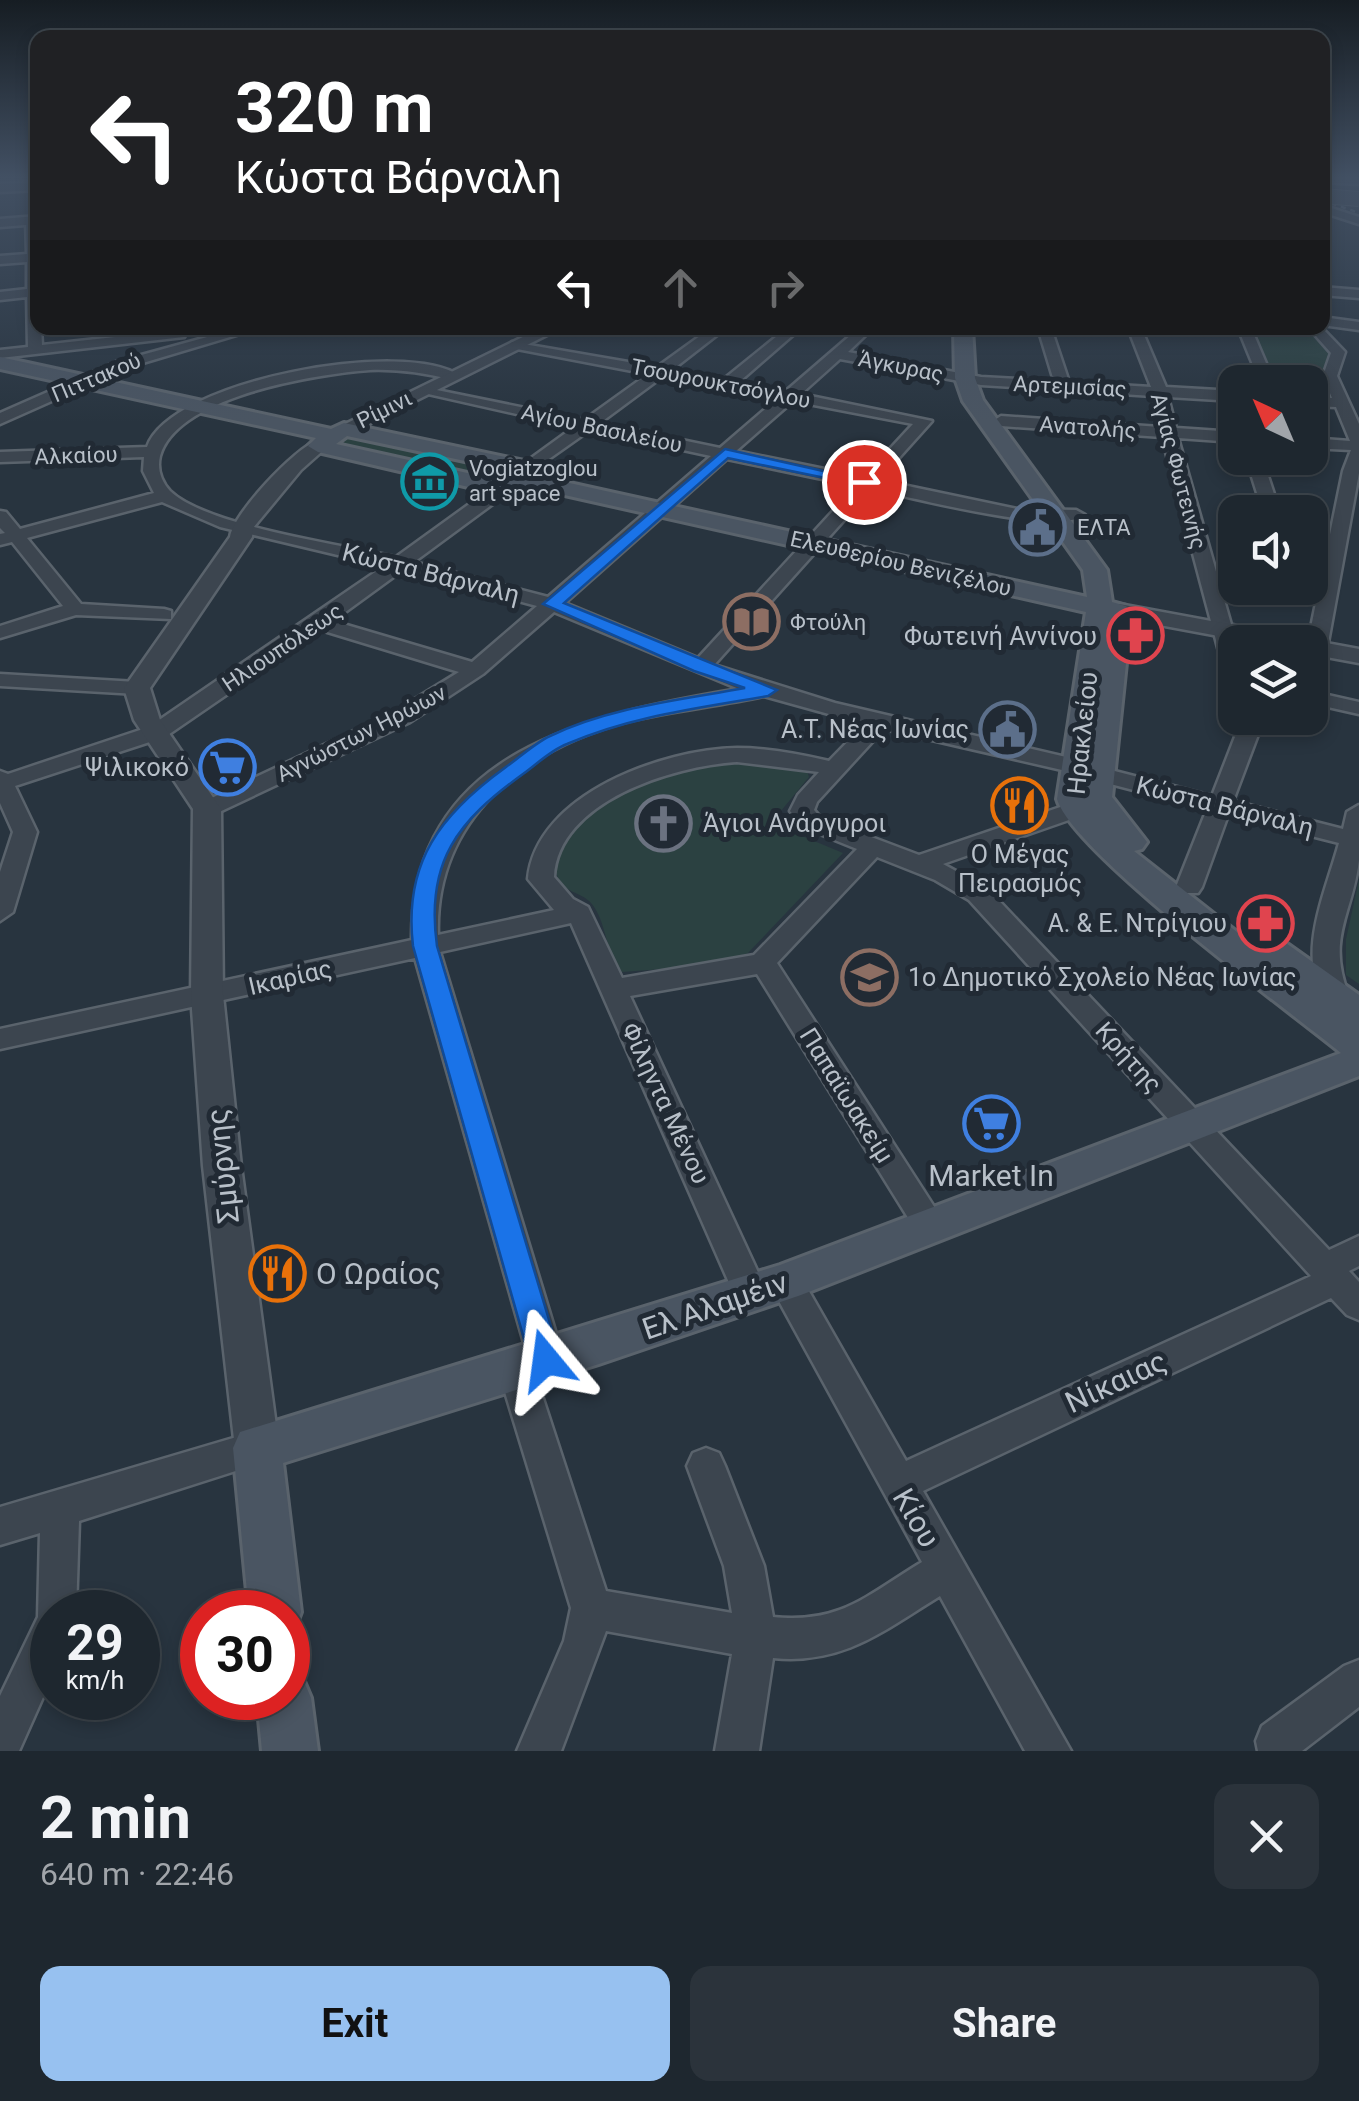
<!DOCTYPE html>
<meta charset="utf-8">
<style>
body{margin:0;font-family:Roboto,sans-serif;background:#2b333b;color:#f1f3f6;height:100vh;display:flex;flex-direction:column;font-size:38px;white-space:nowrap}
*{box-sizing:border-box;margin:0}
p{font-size:32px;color:#a1a5aa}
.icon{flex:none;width:55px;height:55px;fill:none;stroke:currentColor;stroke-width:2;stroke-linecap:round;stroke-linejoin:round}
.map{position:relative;height:1751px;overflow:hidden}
.details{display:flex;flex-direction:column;background:#1e272f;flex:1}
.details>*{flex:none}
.banner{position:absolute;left:30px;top:30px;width:1300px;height:305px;border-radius:20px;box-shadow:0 5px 15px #0003,0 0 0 2px #3c444b;background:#202124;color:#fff;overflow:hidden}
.needle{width:65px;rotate:316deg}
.tools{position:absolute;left:1218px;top:365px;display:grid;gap:20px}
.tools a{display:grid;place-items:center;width:110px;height:110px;border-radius:20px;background:#1e272f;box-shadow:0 5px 15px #0003,0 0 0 2px #3c444b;font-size:50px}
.speed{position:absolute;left:30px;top:1590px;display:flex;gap:20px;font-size:50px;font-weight:700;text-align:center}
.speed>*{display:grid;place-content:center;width:130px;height:130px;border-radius:50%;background:#1e272f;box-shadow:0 5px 15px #0003,0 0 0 2px #3c444b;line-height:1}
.speed small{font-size:25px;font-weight:400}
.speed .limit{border:15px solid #d22;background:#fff;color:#111}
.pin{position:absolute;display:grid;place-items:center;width:85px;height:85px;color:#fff;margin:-42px;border:5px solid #fff;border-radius:50%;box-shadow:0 2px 10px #0007}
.me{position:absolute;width:110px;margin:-55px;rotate:344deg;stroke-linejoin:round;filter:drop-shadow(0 0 8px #0008)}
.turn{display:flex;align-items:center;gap:35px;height:210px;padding:0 40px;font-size:45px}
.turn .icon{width:130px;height:130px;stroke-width:2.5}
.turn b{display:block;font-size:70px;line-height:85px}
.lanes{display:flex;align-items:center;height:95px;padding:0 40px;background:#0003;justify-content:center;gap:50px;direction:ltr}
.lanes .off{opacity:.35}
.round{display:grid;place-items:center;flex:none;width:105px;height:105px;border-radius:20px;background:#2b333b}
.head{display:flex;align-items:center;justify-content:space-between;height:170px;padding:0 40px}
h1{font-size:60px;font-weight:700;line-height:75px}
.button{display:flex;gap:20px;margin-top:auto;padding:20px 40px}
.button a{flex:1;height:115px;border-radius:20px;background:#97c1f0;color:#111;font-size:40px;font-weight:700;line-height:115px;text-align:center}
.button a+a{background:#2b333b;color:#f1f3f6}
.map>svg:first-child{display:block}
</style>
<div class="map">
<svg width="1359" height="1751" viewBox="0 0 1359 1751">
<rect width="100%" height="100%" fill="#28343f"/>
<g fill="#2b4141">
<path d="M 1252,328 L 1307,328 L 1331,349 L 1325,376 L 1336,396 L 1310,398 L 1310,382 L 1274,382 Z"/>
<path d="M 354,434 L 509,469 L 494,479 L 336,444 Z"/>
<path d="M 741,760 L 807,771 L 809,777 L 771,823 L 843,853 L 748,953 L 718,965 L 622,972 C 605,954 607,921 591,903 C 582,892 562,893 557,875 C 541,828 643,775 680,766 C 699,762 721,762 741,760 Z"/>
<path d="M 1359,880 L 1359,984 L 1346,975 L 1346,939 Z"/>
</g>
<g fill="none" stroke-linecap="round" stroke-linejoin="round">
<defs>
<g id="minor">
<path d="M 1322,177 L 1359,178 L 1359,184 L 1322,182 Z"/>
<path d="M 1322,205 L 1359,217 L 1359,224 L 1322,212 Z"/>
<path d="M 32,217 L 38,220 L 38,328 L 41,328 L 42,345 L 179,330 L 186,334 L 184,337 L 0,358 L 0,350 L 28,347 L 27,297 L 0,300 L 0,292 L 27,289 L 27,262 L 0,264 L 0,256 L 27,254 L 26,220 Z"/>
<path d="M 1322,287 L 1359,290 L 1359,298 L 1322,295 Z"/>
<path d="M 1322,317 L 1359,322 L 1359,330 L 1322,325 Z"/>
<path d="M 240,328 L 260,328 L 126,368 L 0,424 L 0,413 L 116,362 Z"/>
<path d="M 711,328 L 726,328 L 672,370 L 724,379 L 787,328 L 801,328 L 739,382 L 786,391 L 859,328 L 873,328 L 848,352 L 981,377 L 1054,381 L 1038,328 L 1051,328 L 1069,382 L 1151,387 L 1128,328 L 1141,328 L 1166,387 L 1235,391 L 1235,401 L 1168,397 L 1176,428 L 1235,432 L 1235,442 L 1178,438 L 1236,642 L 1235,680 L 1225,674 L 1162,437 L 1001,426 L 993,421 L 1001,416 L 1160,427 L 1153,396 L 981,385 L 840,359 L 801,394 L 932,421 L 879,480 L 1017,509 L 1076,510 L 1085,515 C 1058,536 910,497 872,489 L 714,665 L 835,703 L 1083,761 L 1086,766 L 1075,773 L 884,729 L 817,802 L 814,810 L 821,818 L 919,855 L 1090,797 L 1106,797 L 1110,802 L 1106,807 L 943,864 L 987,888 L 1329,1250 L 1359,1236 L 1359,1266 L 1349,1271 L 1359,1282 L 1359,1320 L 1347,1315 L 1331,1298 L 923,1491 L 1071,1751 L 1025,1751 L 940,1596 C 883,1631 843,1665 773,1658 L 759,1751 L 715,1751 L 732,1654 L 606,1631 L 561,1751 L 517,1751 L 564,1641 L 571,1608 L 498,1369 L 504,1358 L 516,1353 L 528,1357 L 415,958 L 0,1049 L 0,1029 L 412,940 C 410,750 590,714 739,689 L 554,612 L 483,674 L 410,722 L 215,814 L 199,814 L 195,809 L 199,804 L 394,712 L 459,672 L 321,630 L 165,737 L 15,786 L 37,832 L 13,912 L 0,921 L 0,872 L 13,832 L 0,803 L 0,771 L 8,774 L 149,727 L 384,566 L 220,527 L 162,502 L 27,538 L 81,604 L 164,609 L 171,611 L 171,619 L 76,615 L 0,638 L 0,626 L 63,606 L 12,542 L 0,545 L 0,534 L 5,533 L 0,528 L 0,511 L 6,512 L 20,529 L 154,493 L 143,471 L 144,457 L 0,462 L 0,452 L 147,447 C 170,380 406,338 460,376 L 453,380 C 426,373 398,369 370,370 C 316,374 177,396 160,456 C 157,469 161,481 170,491 C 206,526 343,545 396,557 L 497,484 L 509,484 L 509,492 L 414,562 L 548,597 L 711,456 L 590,430 L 529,473 L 521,468 L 523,464 L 574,427 L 415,391 L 422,387 L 584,420 L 648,374 L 517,349 L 510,345 L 512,342 L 657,367 ZM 662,377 L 778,398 L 720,448 L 600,423 ZM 793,401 L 913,424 L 864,477 L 736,451 ZM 727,459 L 856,486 L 698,658 L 565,603 ZM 403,570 L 537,606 L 472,662 L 333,621 ZM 764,696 L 865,724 L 829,761 C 799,754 768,748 737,748 C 664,749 536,794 528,879 L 554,910 L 438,935 C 434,819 525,748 629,721 C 674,710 720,706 764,696 ZM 737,762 L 819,772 L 798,795 L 790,811 L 805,828 L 857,849 L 754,955 L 622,978 L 588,907 L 573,899 L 554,877 C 558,801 673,766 737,762 ZM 877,857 L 935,880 L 969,900 L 1311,1276 L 906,1461 L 798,1272 L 786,1268 L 774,1272 L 769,1282 L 774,1292 L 922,1562 C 867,1595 841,1624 773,1617 L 764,1566 L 725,1466 L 719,1453 L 706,1448 L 693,1453 L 687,1466 L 724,1566 L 732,1613 L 606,1591 L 534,1371 L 546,1376 L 558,1371 L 564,1360 L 440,952 L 571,923 L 734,1294 L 739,1304 L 751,1309 L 763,1304 L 768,1294 L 630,996 L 757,974 L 920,1237 L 931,1241 L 942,1237 L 947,1228 L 942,1219 L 777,963 Z"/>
<path d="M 1238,328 L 1251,328 L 1274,382 L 1260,382 Z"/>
<path d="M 1309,328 L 1322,328 L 1345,352 L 1337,376 L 1359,424 L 1359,473 L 1327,648 L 1317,654 L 1310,652 L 1308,642 L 1343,471 L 1351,450 L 1310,448 L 1310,438 L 1350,441 L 1336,407 L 1310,406 L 1310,396 L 1332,398 L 1323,376 L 1331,353 Z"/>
<path d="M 1246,458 L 1262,458 L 1280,512 L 1263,512 Z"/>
<path d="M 0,674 L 137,682 L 148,688 L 137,694 L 0,686 Z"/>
<path d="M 1310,691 L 1359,702 L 1359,714 L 1310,703 Z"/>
<path d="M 1238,718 L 1260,718 L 1262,724 L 1233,801 L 1343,829 L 1347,812 L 1359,805 C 1359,823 1359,842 1359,860 C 1352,916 1326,937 1349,996 L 1345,1003 L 1325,1003 C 1296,953 1325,895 1339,843 L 1228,815 L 1202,887 L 1198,893 L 1180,893 L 1176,887 L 1207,809 L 1091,779 L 1088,774 L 1099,767 L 1212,796 L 1240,724 Z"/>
<path d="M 257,1431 L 270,1436 L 275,1448 L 270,1460 L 79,1521 L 76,1612 L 52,1612 L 52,1677 L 19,1751 L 0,1751 L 0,1696 L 38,1617 L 40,1533 L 0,1545 L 0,1507 Z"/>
<path d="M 1359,1660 L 1359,1707 L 1302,1751 L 1258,1751 L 1256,1741 L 1262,1726 L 1344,1666 Z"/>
</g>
<g id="tertiary">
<path d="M 38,182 L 38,190 L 0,192 L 0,184 Z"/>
<path d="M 38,216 L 38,224 L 0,227 L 0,219 Z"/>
<path d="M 541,328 L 561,328 L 351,433 L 337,433 L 335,429 Z"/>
<path d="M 318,440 L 328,446 L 301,470 L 253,528 L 252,537 L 150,688 L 160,720 L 221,809 L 223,995 L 241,1166 L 279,1448 L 273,1463 L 257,1469 L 241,1463 L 235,1448 L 203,1166 L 191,995 L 193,809 L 134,720 L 124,688 L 230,537 C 233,514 295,448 318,440 Z"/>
<path d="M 1119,604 L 1287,635 L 1299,642 L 1251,642 L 1111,616 L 1107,611 L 1111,606 Z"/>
<path d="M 1310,640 L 1359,649 L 1359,663 L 1310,654 L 1310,642 L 1301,642 Z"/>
</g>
<g id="secondary">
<path d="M 954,328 L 972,328 L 975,378 L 983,400 L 1107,570 L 1112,602 L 1126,606 L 1130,611 L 1120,618 L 1130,625 L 1112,797 L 1147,842 L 1142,849 L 1134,851 L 1242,936 L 1257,927 L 1269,931 L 1359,995 L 1359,1076 L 801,1295 L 599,1364 L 283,1463 L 301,1612 L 294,1631 L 288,1633 L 288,1612 L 249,1612 L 233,1448 L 240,1432 L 780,1265 L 1341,1053 C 1287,1009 1072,852 1057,799 L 1086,612 L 520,485 L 503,495 L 318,452 L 308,446 L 316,438 L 0,369 L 0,357 L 331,429 L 344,423 L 529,462 L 540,468 L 533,475 L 1087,597 L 1083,570 L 963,401 L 955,378 ZM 347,436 L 512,471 L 499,480 L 336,444 Z"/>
<path d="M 288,1672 L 303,1679 L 311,1698 L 318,1751 L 262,1751 L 257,1698 L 288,1698 Z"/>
</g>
</defs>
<use href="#minor" stroke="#5a636c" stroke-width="5"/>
<use href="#tertiary" stroke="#5a636c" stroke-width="5"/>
<use href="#secondary" stroke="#5a636c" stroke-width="6"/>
<use href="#minor" fill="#3c454f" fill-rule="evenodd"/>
<use href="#tertiary" fill="#3c454f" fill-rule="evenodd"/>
<use href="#secondary" fill="#4a5562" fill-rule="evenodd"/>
<path stroke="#5e6a76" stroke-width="2.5" stroke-dasharray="5 5" stroke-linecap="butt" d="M 1322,200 L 1359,213"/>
<defs>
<path id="tertiary-bridge" d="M 1322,196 L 1359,199"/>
</defs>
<use href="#tertiary-bridge" stroke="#5a636c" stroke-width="16" stroke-linecap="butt"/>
<use href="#tertiary-bridge" stroke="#3c454f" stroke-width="14"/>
</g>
<linearGradient id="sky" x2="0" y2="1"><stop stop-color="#161d23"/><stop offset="0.42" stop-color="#425063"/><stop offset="1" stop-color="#425063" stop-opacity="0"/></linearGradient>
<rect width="1359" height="422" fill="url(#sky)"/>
<path fill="#1a73e8" stroke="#114b97" stroke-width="2.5" d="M 725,449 L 872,482 L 864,486 L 728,458 L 564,603 L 777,690 L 768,696 C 700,708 631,716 567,744 C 551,750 537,764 523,774 C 458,821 425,861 437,946 L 561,1360 L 557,1370 L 546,1374 L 534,1370 L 530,1360 L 413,946 C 403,862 441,814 506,767 C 520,757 535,743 550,736 C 610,707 680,700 745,688 L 694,671 L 543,604 Z"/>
<defs>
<symbol id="museum-ring" viewBox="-11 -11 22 22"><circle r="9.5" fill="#212a34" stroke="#0f9aa8" stroke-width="1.5"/><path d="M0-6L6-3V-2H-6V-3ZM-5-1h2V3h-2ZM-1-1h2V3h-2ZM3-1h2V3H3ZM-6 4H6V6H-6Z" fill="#0f9aa8"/></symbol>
<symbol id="civic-ring" viewBox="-11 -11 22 22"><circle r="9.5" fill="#212a34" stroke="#5c6f8a" stroke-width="1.5"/><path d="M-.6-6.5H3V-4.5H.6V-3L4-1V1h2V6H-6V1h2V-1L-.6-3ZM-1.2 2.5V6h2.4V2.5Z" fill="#5c6f8a"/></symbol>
<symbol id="library-ring" viewBox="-11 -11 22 22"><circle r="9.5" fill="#212a34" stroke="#8d6e63" stroke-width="1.5"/><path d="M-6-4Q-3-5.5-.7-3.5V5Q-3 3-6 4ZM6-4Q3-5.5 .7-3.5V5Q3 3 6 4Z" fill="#8d6e63"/></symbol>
<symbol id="pharmacy-ring" viewBox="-11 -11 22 22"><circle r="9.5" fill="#212a34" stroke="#e0444e" stroke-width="1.5"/><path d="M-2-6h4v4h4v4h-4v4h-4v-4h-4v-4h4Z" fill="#e0444e"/></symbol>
<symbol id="supermarket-ring" viewBox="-11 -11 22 22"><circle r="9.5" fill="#212a34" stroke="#3f7fe0" stroke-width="1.5"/><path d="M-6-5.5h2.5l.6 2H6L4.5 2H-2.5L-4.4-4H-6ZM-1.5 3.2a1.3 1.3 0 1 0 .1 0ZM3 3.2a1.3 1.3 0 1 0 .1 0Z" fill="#3f7fe0"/></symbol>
<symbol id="restaurant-ring" viewBox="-11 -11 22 22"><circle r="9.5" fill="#212a34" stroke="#e8710a" stroke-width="1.5"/><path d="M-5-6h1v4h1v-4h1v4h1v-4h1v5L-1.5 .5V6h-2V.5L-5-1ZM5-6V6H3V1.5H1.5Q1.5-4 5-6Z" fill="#e8710a"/></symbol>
<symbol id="church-ring" viewBox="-11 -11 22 22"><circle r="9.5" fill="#212a34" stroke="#6b7280" stroke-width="1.5"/><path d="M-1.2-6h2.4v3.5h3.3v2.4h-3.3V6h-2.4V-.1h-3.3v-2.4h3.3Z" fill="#6b7280"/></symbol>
<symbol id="school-ring" viewBox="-11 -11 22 22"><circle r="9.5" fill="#212a34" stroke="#8d6e63" stroke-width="1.5"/><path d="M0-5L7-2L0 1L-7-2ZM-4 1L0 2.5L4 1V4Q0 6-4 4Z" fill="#8d6e63"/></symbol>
</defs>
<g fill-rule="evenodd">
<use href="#museum-ring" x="398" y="450" width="63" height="63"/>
<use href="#civic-ring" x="1006" y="496" width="63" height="63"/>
<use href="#library-ring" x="720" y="590" width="63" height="63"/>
<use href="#pharmacy-ring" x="1104" y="604" width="63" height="63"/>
<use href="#civic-ring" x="976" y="698" width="63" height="63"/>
<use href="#supermarket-ring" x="196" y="736" width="63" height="63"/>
<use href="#restaurant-ring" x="988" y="774" width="63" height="63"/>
<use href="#church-ring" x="632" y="792" width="63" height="63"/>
<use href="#pharmacy-ring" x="1234" y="892" width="63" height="63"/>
<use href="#school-ring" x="838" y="946" width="63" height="63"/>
<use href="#supermarket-ring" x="960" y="1092" width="63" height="63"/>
<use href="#restaurant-ring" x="246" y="1242" width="63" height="63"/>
</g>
<g text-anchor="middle" stroke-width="10" stroke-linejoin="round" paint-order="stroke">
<g font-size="22" fill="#b8c0c9" stroke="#212a34">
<text transform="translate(901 366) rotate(11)" y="8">Άγκυρας</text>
<text transform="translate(96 377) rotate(-23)" y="8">Πιττακού</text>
<text transform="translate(721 383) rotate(11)" y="8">Τσουρουκτσόγλου</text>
<text transform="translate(1070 386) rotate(3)" y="8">Αρτεμισίας</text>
<text transform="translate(384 409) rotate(-26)" y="8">Ρίμινι</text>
<text transform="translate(1088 427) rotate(4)" y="8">Ανατολής</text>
<text transform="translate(602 428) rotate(12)" y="8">Αγίου Βασιλείου</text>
<text transform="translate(76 455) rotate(-2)" y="8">Αλκαίου</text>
<text transform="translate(1179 471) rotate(75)" y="8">Αγίας Φωτεινής</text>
<text transform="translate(901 563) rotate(13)" y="8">Ελευθερίου Βενιζέλου</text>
<text transform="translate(282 647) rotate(-34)" y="8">Ηλιουπόλεως</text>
<text transform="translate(361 733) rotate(-27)" y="8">Αγνώστων Ηρώων</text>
</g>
<g font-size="22" fill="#b8c0c9" stroke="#212a34" text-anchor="start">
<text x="469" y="476">Vogiatzoglou<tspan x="469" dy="25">art space</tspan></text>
<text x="1077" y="535">ΕΛΤΑ</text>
<text x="790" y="630">Φτούλη</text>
</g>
<g font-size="25" fill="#b8c0c9" stroke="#212a34">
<text transform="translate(431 573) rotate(14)" y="9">Κώστα Βάρναλη</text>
<text transform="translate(1082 733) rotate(-84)" y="9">Ηρακλείου</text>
<text transform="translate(1225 806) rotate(14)" y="9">Κώστα Βάρναλη</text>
<text transform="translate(290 977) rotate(-13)" y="9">Ικαρίας</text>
<text transform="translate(1129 1057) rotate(48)" y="9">Κρήτης</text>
<text transform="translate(847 1095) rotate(58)" y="9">Παπαϊωακείμ</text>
<text transform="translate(666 1103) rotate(65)" y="9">Φίληντα Μένου</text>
</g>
<g font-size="25" fill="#b8c0c9" stroke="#212a34" text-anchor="end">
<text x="1097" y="645">Φωτεινή Αννίνου</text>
<text x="969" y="738">Α.Τ. Νέας Ιωνίας</text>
<text x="189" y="776">Ψιλικοκό</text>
<text x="703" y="832" text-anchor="start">Άγιοι Ανάργυροι</text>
<text x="1020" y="863" text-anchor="middle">Ο Μέγας<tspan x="1020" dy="29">Πειρασμός</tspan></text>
<text x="1227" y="932">Α. &amp; Ε. Ντρίγιου</text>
<text x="908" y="986" text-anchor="start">1ο Δημοτικό Σχολείο Νέας Ιωνίας</text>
</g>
<g font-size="30" fill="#b8c0c9" stroke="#212a34">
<text transform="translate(223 1166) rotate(-96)" y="10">Σμύρνης</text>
<text transform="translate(715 1306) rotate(-19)" y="10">Ελ Αλαμέιν</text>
<text transform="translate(1116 1382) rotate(-25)" y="10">Νίκαιας</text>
<text transform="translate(916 1518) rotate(60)" y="10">Κίου</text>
</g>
<g font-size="30" fill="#b8c0c9" stroke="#212a34">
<text x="991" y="1186">Market In</text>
<text x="316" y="1284" text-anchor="start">Ο Ωραίος</text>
</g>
</g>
</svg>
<div class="tools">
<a><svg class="needle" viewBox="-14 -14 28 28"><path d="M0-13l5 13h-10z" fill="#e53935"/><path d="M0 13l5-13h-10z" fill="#a1a5aa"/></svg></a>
<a><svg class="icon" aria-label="sound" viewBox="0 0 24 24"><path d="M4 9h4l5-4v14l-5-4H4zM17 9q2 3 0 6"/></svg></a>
<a><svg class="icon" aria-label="layers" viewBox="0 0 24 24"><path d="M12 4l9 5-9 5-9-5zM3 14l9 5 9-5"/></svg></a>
</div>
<div class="speed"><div>29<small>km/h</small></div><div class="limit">30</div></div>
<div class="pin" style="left:864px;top:482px;background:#d93025"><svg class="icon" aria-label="arrive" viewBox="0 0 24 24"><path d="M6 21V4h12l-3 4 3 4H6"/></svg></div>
<svg class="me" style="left:546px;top:1360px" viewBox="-20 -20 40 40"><path d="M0-17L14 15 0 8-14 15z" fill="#1a73e8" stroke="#fff" stroke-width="4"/></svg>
<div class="banner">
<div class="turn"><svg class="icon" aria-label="left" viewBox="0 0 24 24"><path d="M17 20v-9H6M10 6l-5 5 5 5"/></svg><div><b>320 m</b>Κώστα Βάρναλη</div></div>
<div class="lanes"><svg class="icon" aria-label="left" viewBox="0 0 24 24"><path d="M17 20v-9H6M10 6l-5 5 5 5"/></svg><svg class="icon off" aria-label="ahead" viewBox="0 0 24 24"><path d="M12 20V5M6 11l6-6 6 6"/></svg><svg class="icon off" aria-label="right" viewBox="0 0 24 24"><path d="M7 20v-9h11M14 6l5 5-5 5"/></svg></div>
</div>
</div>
<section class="details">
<div class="head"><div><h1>2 min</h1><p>640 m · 22:46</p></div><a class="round"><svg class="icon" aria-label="close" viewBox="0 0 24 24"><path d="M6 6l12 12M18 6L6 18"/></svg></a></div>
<div class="button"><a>Exit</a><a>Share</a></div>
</section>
